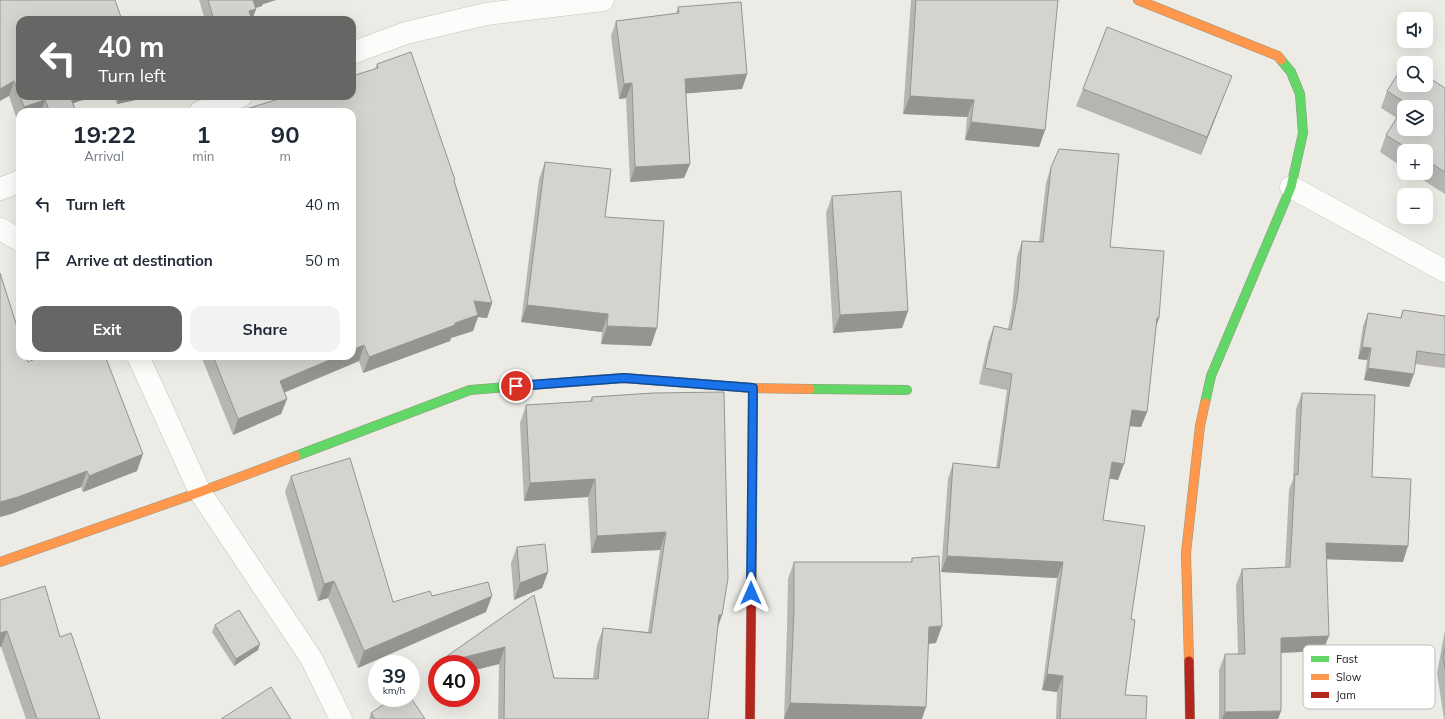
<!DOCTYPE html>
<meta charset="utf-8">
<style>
body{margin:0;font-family:Mulish,sans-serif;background:#f2f2f3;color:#1f2937;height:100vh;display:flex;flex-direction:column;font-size:15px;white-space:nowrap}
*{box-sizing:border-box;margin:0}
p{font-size:13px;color:#747a83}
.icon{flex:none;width:22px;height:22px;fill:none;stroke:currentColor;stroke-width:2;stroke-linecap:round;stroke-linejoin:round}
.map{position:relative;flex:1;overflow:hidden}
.drawer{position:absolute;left:16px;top:108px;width:340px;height:252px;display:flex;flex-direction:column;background:#fff;border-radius:12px;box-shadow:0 4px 16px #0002}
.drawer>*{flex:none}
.top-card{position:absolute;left:16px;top:16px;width:340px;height:84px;border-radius:12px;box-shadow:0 4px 16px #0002;background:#666664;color:#fff;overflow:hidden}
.tools{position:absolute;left:1397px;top:12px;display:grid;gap:8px}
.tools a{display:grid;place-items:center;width:36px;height:36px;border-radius:8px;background:#fff;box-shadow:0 4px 16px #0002;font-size:20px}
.speed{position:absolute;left:368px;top:655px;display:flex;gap:8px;font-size:20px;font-weight:700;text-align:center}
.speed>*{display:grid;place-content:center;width:52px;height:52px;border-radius:50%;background:#fff;box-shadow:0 4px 16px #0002;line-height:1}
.speed small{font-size:10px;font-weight:400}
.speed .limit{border:6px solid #d22;background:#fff;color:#111}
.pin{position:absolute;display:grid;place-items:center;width:34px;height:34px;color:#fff;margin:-17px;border:2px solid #fff;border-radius:50%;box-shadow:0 1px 4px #0007}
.me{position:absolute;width:44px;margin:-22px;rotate:0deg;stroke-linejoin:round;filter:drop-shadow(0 0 3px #0008)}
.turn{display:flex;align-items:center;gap:14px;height:84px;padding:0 16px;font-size:18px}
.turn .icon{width:52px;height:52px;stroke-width:2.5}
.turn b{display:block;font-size:28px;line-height:34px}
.eta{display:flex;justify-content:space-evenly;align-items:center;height:68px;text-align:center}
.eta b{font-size:24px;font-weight:700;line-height:28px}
.button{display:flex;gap:8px;margin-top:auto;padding:8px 16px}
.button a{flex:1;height:46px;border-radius:12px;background:#666664;color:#fff;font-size:16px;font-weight:700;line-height:46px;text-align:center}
.button a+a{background:#f2f2f3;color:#1f2937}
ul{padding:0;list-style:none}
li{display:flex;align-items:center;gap:12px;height:56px;padding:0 16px}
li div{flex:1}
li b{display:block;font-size:15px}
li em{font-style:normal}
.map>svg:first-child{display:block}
</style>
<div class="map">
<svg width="1445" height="719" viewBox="0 0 1445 719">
<rect width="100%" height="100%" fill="#edebe6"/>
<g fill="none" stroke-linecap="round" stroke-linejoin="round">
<defs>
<g id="street">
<path d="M 352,53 L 406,33 L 486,14 L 603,0"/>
<path d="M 200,112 L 241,96"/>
<path d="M 1291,187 L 1445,271"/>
<path d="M 0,189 L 20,181"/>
<path d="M 0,229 L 20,240"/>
<path d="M 138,356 L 200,492 L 311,658 L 341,719"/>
</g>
<g id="fast">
<path d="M 810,389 L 907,390"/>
<path d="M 1205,403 L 1211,376 L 1291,187 L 1303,133 L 1300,94 L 1291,72 L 1281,60"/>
<path d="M 296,456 L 470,390 L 595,380"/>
<path d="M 752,531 L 753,388"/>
</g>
<g id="slow">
<path d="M 1138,0 L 1278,56 L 1281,60"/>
<path d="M 595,380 L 624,378 L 753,388 L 810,389"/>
<path d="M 0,562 L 200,492 L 296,456"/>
<path d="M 1189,661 L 1186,553 L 1200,426 L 1205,403"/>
</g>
<g id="jam">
<path d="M 1189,661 L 1190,719"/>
<path d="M 750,719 L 752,531"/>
</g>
</defs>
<use href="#street" stroke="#c5c4c2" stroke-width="23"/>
<use href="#fast" stroke="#94977e" stroke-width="10"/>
<use href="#slow" stroke="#94977e" stroke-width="10"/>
<use href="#jam" stroke="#94977e" stroke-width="10"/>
<use href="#street" stroke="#fcfcfb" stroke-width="22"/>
<use href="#fast" stroke="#63d668" stroke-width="9"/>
<use href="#slow" stroke="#ff974d" stroke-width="9"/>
<use href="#jam" stroke="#b3261e" stroke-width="9"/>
</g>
<g fill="#b7b5b2">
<path d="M 0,0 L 20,96 L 94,96 L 73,103 L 76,112 L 20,112 L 20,122 L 18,123 L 9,96 Z"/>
<path d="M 199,0 L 276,0 L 263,4 L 262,6 L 256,8 L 256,9 L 252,20 L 205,20 Z"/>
<path d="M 911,0 L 1058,0 L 1045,130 L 1039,147 L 965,140 L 967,117 L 903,114 Z"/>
<path d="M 678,7 L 747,74 L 742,89 L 686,93 L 690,164 L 684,178 L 630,182 L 626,98 L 619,99 L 611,36 L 616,21 L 676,14 Z"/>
<path d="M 377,64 L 455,182 L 492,303 L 487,318 L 478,317 L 473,331 L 451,338 L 450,341 L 363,373 L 359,361 L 284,392 L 287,399 L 281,414 L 233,435 L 201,356 L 352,356 L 375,69 Z"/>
<path d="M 1232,76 L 1201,155 L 1076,106 L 1083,89 Z"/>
<path d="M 1445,88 L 1445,194 L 1412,173 L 1426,173 L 1426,151 L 1404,151 L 1404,168 L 1380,152 L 1386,135 L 1397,118 L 1381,108 L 1387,91 Z"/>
<path d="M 114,96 L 154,96 L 117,104 Z"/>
<path d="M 545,162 L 605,217 L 651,346 L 601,344 L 602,332 L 521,322 L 539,179 Z"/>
<path d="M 1051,167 L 1110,247 L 1159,318 L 1156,327 L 1147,412 L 1141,427 L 1130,426 L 1118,480 L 1109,478 L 1103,520 L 1131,619 L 1125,695 L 1146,719 L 1056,719 L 1057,692 L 1042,690 L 1057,578 L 941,572 L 948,479 L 953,463 L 996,468 L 1007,390 L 979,384 L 988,342 L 994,326 L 1008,329 L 1012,308 L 1017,257 L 1022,241 L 1039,242 L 1046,183 Z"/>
<path d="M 832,196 L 908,311 L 902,328 L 833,333 L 826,213 Z"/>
<path d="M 0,273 L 28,362 L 137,471 L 83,492 L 81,487 L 11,514 L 0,517 Z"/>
<path d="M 1403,310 L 1445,316 L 1445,368 L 1415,364 L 1409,387 L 1364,380 L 1367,360 L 1358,359 L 1363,326 L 1368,313 L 1400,318 Z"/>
<path d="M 653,393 L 717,630 L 708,719 L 498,719 L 499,664 L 471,671 L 471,664 L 439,664 L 440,661 L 534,595 L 554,678 L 593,678 L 597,645 L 603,628 L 648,632 L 660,550 L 591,553 L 588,497 L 524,501 L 520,423 L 526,405 L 590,401 L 592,397 Z"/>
<path d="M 1302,393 L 1372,477 L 1403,562 L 1327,559 L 1323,651 L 1281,653 L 1281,711 L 1278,719 L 1219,719 L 1219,670 L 1225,654 L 1238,654 L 1236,585 L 1242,569 L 1285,567 L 1289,490 L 1293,479 L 1296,409 Z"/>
<path d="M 291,476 L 393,602 L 432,596 L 486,612 L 358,668 L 328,598 L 318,601 L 285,492 Z"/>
<path d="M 517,547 L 548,572 L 542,588 L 514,600 L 511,563 Z"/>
<path d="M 912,558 L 936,643 L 928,644 L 922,719 L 784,719 L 787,628 L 788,579 L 794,562 L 911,562 Z"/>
<path d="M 0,600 L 60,637 L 100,719 L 26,719 L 1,647 L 0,647 Z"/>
<path d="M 215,625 L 258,650 L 234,666 L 212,632 Z"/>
<path d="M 1445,630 L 1445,719 L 1444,719 L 1437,673 Z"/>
<path d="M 437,670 L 437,680 L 435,680 L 434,678 Z"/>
<path d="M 371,713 L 425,719 L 369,719 Z"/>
</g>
<g fill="#959491">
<path d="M 251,0 L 276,0 L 263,4 L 262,6 L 247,10 Z"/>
<path d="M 256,9 L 252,20 L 249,11 Z"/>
<path d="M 747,74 L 742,89 L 680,94 L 685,79 Z"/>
<path d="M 1232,76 L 1225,93 L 1201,155 L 1207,137 Z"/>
<path d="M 14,81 L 9,96 L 0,101 L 0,89 Z"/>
<path d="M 632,83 L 626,98 L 619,99 L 624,84 Z"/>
<path d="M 67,96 L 94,96 L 63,107 Z"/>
<path d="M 120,96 L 154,96 L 117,104 Z"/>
<path d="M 910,96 L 974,100 L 967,117 L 903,114 Z"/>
<path d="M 45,100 L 41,112 L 22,112 L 24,107 Z"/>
<path d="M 971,122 L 1045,130 L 1039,147 L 965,140 Z"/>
<path d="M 690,164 L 684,178 L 630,182 L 635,167 Z"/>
<path d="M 474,301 L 492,303 L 487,318 L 478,317 L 473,331 L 451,338 L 450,341 L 363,373 L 369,357 L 455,323 Z"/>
<path d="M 527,305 L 608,314 L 602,332 L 521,322 Z"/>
<path d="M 908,311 L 902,328 L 833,333 L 840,315 Z"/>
<path d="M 1157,318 L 1159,318 L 1153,334 Z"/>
<path d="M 607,326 L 657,328 L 651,346 L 601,344 Z"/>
<path d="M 364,345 L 359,361 L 274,397 L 280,381 L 339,356 L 352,356 L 352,350 Z"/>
<path d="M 1362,347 L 1371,348 L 1367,360 L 1358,359 Z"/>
<path d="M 1368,368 L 1414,374 L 1409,387 L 1364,380 Z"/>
<path d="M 287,399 L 281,414 L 233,435 L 238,419 Z"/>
<path d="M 1132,410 L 1147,412 L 1141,427 L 1127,426 Z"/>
<path d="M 143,454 L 137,471 L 83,492 L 89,476 Z"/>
<path d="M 1112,462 L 1124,464 L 1118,480 L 1106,478 Z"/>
<path d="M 87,471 L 81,487 L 11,514 L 0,517 L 0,502 Z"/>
<path d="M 595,479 L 588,497 L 524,501 L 530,483 Z"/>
<path d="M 666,532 L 660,550 L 591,553 L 597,536 Z"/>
<path d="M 1326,543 L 1408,546 L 1403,562 L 1320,559 Z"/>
<path d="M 947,556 L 1063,562 L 1057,578 L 941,572 Z"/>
<path d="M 548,572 L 542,588 L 514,600 L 520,583 Z"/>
<path d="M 334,581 L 328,598 L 318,601 L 324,584 Z"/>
<path d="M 492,596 L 486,612 L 358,668 L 364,651 Z"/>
<path d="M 719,615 L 722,615 L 716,633 Z"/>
<path d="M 942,626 L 936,643 L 923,644 L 929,627 Z"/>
<path d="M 7,631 L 1,647 L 0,647 L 0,633 Z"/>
<path d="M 1329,636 L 1323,651 L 1275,653 L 1281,638 Z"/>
<path d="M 260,644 L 258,650 L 234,666 L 236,659 Z"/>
<path d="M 505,647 L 499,664 L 471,671 L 471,664 L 441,664 L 441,663 Z"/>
<path d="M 437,674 L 437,680 L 435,680 Z"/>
<path d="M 1047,674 L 1063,676 L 1057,692 L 1042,690 Z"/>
<path d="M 790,703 L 926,707 L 922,719 L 784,719 Z"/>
<path d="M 1281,711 L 1278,719 L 1222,719 L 1225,712 Z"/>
</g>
<g fill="#d5d3cf" stroke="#959491" fill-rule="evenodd">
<path d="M 0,0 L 115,0 L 122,20 L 20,20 L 20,96 L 70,96 L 76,112 L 50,112 L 45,100 L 24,107 L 14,81 L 0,89 Z"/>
<path d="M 208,0 L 253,0 L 256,9 L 249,11 L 252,20 L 214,20 Z"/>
<path d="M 916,0 L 1058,0 L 1045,130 L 971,122 L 974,100 L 910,96 Z"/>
<path d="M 741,2 L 747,74 L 685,79 L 690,164 L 635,167 L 632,83 L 624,84 L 616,21 L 679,13 L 678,7 Z"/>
<path d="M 1107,27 L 1232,76 L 1207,137 L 1083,89 Z"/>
<path d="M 411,52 L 455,180 L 454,181 L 492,303 L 474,301 L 478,315 L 455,323 L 455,325 L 369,357 L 364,345 L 352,350 L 352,112 L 237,112 L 288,96 L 352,96 L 352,76 L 378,68 L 377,64 Z"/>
<path d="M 1404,64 L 1404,85 L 1426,85 L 1426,76 L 1445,88 L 1445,172 L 1426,160 L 1426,151 L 1412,151 L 1386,135 L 1406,103 L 1387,91 ZM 1404,107 L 1426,107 L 1426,129 L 1404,129 Z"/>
<path d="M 1059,149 L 1119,154 L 1110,247 L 1164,251 L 1159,318 L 1157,318 L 1147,412 L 1132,410 L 1124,464 L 1112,462 L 1103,520 L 1145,526 L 1131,619 L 1135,620 L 1125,695 L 1147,696 L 1146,719 L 1060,719 L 1063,676 L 1047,674 L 1063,562 L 947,556 L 953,463 L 999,468 L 1012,374 L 985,368 L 994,326 L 1011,330 L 1018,293 L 1022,241 L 1043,242 L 1051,167 Z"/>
<path d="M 545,162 L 611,169 L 605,217 L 664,221 L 657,328 L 607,326 L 608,314 L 527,305 Z"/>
<path d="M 901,191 L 908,311 L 840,315 L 832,196 Z"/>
<path d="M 0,273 L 20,336 L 20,356 L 26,356 L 28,362 L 42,356 L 105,356 L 143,454 L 89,476 L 87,471 L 18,497 L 0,502 Z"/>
<path d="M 1403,310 L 1445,316 L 1445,355 L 1417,351 L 1414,374 L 1368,368 L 1371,348 L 1362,347 L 1368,313 L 1401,318 Z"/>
<path d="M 213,356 L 339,356 L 280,381 L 287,399 L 238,419 Z"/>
<path d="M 724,392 L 728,578 L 722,615 L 719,615 L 708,719 L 504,719 L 505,647 L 441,663 L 440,661 L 534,595 L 554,678 L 598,679 L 603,628 L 651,633 L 666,532 L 597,536 L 595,479 L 530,483 L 526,405 L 592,401 L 592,397 L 653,393 Z"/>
<path d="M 1302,393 L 1375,395 L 1372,477 L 1411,479 L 1408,546 L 1326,543 L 1329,636 L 1281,638 L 1281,711 L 1225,712 L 1225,654 L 1245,654 L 1242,569 L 1290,567 L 1295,474 L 1298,475 Z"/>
<path d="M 350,458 L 393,602 L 430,591 L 432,596 L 488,582 L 492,596 L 364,651 L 334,581 L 324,584 L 291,476 Z"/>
<path d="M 545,544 L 548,572 L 520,583 L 517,547 Z"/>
<path d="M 939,556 L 942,626 L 929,627 L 926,707 L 790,703 L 794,611 L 794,562 L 912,562 L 912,558 Z"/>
<path d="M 45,586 L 60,637 L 71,633 L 100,719 L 37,719 L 7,631 L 0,633 L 0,600 Z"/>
<path d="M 239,610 L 260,644 L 236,659 L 215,625 Z"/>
<path d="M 1445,648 L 1445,668 L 1443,657 Z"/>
<path d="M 271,687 L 291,719 L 221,719 Z"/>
<path d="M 393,698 L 411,698 L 425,719 L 375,719 L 371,713 Z"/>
</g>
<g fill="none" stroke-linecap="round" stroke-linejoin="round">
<defs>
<path id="route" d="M 516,386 L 624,378 L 753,388 L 751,593"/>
</defs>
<use href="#route" stroke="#114b97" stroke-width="10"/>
<use href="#route" stroke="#1a73e8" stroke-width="7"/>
</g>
<rect x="1303" y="645" width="132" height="64" rx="6" fill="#fff" stroke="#bcbcbc" stroke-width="1"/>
<rect x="1311" y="656" width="18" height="6" fill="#63d668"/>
<rect x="1311" y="674" width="18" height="6" fill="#ff974d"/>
<rect x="1311" y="692" width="18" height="6" fill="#b3261e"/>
<g font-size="11" fill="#1e1e1e">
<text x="1336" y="663">Fast</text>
<text x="1336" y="681">Slow</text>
<text x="1336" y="699">Jam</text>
</g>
</svg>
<div class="tools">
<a><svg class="icon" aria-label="sound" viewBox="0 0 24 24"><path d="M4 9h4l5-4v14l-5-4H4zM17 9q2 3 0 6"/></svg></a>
<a><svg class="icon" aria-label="search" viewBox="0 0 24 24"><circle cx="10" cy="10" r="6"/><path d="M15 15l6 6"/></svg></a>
<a><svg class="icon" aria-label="layers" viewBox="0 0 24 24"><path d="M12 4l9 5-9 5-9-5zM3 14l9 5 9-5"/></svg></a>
<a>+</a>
<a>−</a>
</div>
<div class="speed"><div>39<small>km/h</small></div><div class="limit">40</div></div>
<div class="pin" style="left:516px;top:386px;background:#d93025"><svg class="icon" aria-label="arrive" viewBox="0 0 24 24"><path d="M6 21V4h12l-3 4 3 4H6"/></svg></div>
<svg class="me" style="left:751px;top:593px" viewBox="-20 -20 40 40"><path d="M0-17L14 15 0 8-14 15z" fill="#1a73e8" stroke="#fff" stroke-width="4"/></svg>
<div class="top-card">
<div class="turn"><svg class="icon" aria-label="left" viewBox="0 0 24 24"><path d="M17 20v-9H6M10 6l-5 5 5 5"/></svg><div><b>40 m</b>Turn left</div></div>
</div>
<section class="drawer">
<div class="eta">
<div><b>19:22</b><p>Arrival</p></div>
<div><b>1</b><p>min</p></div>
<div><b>90</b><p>m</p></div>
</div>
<ul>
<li><svg class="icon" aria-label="left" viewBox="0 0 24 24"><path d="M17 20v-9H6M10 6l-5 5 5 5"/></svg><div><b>Turn left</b></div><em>40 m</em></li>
<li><svg class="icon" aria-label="arrive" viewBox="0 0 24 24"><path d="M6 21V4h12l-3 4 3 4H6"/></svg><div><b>Arrive at destination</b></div><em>50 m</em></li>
</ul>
<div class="button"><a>Exit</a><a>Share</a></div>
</section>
</div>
